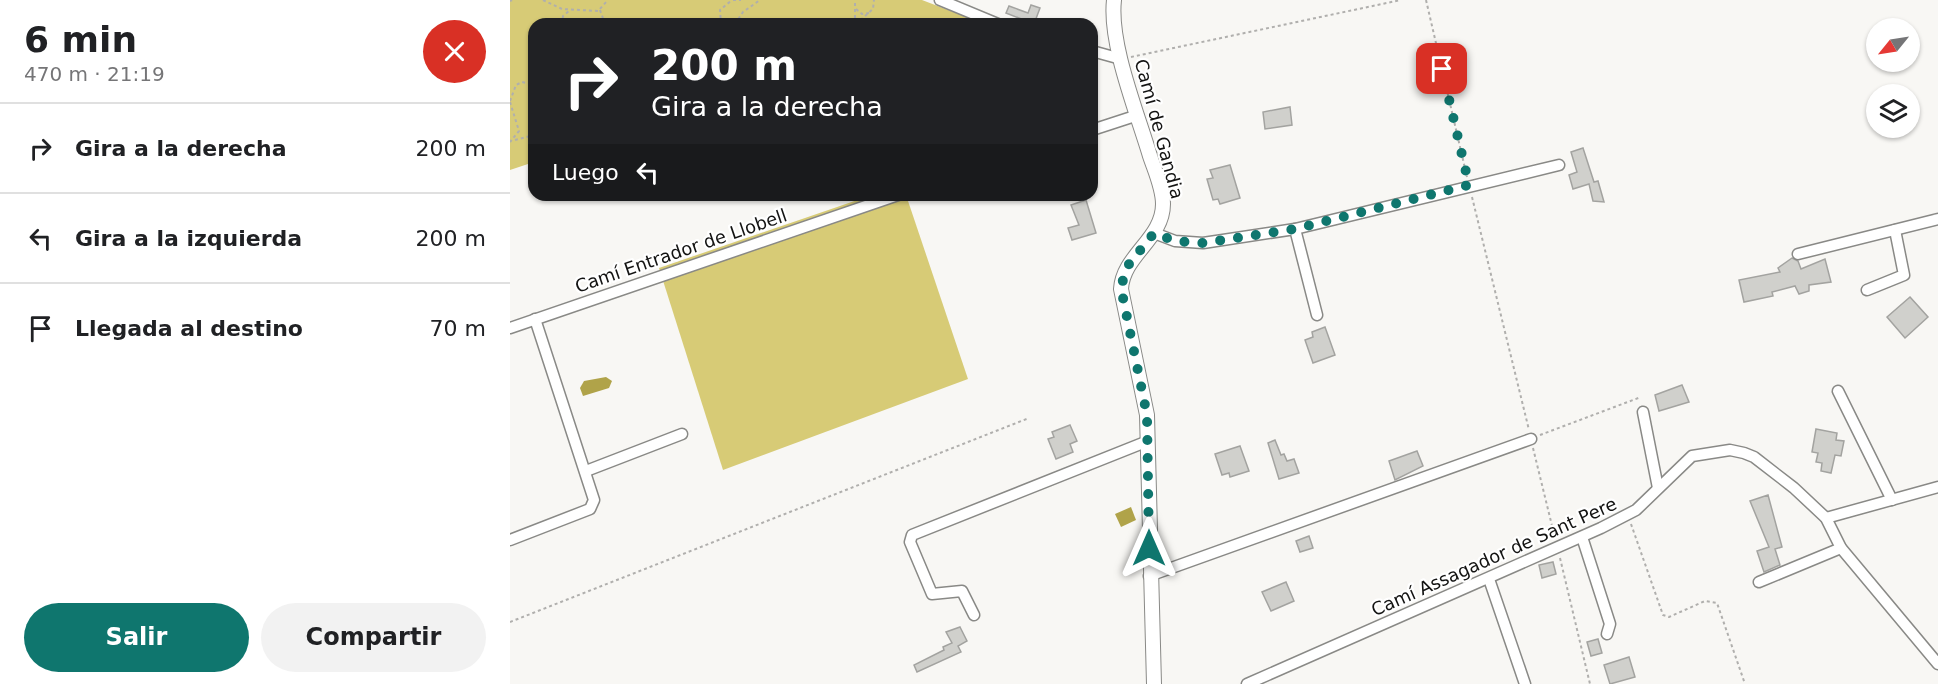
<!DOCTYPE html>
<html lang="es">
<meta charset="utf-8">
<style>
body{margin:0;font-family:"DejaVu Sans",sans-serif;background:#f2f2f2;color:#202124;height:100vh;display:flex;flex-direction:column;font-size:22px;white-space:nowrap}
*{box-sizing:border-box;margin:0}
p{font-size:20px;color:#757577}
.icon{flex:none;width:33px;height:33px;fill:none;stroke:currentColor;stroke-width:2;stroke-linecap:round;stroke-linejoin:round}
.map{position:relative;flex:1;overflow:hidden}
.side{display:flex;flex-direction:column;background:#fff;width:510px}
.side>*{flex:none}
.banner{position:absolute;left:18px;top:18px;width:570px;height:183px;border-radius:18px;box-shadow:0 2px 4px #0004;background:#202124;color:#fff;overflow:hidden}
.needle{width:39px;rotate:240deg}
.fabs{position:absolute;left:1356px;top:18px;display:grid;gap:12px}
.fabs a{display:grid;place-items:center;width:54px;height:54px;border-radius:50%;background:#fff;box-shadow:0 2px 4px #0004;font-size:30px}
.pin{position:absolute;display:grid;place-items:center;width:51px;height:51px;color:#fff;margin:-26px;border-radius:12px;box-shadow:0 3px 9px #0006}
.me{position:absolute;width:66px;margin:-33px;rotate:0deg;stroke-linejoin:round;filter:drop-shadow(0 0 4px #0008)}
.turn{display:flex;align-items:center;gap:21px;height:126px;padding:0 24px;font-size:27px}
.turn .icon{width:78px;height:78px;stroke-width:2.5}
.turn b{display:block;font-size:42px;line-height:51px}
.then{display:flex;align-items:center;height:57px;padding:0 24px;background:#0003;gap:12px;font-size:22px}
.round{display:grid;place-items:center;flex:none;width:63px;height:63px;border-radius:32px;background:#f2f2f2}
.overview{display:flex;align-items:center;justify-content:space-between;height:102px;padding:0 24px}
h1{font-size:36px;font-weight:800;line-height:45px}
.button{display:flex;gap:12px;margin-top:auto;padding:12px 24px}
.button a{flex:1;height:69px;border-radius:36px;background:#0f766e;color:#fff;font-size:24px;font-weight:800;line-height:69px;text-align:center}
.button a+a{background:#f2f2f2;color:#202124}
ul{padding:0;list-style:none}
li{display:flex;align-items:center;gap:18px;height:90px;padding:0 24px;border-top:2px solid #e0e0e0}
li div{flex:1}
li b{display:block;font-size:22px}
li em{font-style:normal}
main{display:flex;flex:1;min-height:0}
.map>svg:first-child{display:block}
</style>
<main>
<section class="side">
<div class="overview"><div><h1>6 min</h1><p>470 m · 21:19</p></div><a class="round" style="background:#d93025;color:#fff"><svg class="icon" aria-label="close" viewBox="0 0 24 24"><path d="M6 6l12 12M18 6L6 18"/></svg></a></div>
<ul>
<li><svg class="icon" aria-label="right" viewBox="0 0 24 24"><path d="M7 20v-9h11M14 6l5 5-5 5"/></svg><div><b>Gira a la derecha</b></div><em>200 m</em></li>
<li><svg class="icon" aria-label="left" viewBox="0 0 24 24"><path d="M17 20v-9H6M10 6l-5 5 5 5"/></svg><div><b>Gira a la izquierda</b></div><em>200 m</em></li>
<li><svg class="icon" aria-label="arrive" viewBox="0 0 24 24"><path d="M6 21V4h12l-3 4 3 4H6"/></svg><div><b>Llegada al destino</b></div><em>70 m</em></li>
</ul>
<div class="button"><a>Salir</a><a>Compartir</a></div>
</section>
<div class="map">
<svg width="1428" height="684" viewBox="0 0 1428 684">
<rect width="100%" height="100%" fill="#f8f7f4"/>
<g fill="#d7cb76">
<path d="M 0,0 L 412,0 L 459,18 L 440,24 L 24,24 L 24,162 L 0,170 Z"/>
<path d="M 362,195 L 396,195 L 458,379 L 213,470 L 149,268 Z"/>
</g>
<g fill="#b0a349">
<path d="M 96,377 L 102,381 L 99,388 L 73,396 L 70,388 L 74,381 Z"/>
<path d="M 621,507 L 626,520 L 611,527 L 605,514 Z"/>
</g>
<g fill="#d0d0cc" stroke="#a3a3a0" stroke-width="1.5">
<path d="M 521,5 L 530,8 L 524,24 L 496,13 L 499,6 L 518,13 Z"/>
<path d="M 780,107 L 782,125 L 755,129 L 753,112 Z"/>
<path d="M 1073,148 L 1084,182 L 1088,181 L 1094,202 L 1083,201 L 1079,184 L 1063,189 L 1059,175 L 1067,172 L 1061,152 Z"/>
<path d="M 720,165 L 730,198 L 710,204 L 708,199 L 703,200 L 697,179 L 703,178 L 700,170 Z"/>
<path d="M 576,200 L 586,233 L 562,240 L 558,228 L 569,225 L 561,205 Z"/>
<path d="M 1282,258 L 1288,261 L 1291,269 L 1315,259 L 1321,282 L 1299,285 L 1299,291 L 1289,294 L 1285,286 L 1262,292 L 1263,296 L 1234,302 L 1229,280 L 1270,272 L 1268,268 Z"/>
<path d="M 1400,297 L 1418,317 L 1395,338 L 1377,317 Z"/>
<path d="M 815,327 L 825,355 L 803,363 L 795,340 L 803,337 L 802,332 Z"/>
<path d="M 1172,385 L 1179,402 L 1149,411 L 1145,395 Z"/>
<path d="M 560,425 L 567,441 L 560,444 L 563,452 L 546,459 L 538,439 L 544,437 L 542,432 Z"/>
<path d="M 1306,429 L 1327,433 L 1326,440 L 1334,441 L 1331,456 L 1325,455 L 1321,473 L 1311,471 L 1312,463 L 1306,462 L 1308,453 L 1302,452 Z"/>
<path d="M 765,440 L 771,455 L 774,454 L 777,461 L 784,459 L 789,473 L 769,479 L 758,443 Z"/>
<path d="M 730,446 L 739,471 L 720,477 L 719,473 L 712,475 L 705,454 Z"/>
<path d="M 907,451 L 913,466 L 885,480 L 879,461 Z"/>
<path d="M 1258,495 L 1272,547 L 1265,549 L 1270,565 L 1254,572 L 1247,551 L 1259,547 L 1240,501 Z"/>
<path d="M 799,536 L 803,548 L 790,552 L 786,541 Z"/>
<path d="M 1043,562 L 1046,574 L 1032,578 L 1029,565 Z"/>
<path d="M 776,582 L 784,601 L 761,611 L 752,592 Z"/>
<path d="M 450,627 L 457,641 L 448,646 L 451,652 L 407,672 L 404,665 L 434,650 L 433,647 L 442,643 L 436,632 Z"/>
<path d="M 1088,639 L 1092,653 L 1081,656 L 1077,642 Z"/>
<path d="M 1119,657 L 1125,677 L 1100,684 L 1094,665 Z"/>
</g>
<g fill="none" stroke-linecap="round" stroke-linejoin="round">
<defs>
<g id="minor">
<path d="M 430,0 L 488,24"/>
<path d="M 582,51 L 611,59"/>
<path d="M 582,130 L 628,115"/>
<path d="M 785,229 L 807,315"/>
<path d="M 644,233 L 665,241 L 693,243 L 785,229 L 1049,165"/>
<path d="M 1288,254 L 1428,219"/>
<path d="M 1357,290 L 1394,275 L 1385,230"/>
<path d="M 0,328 L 388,195"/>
<path d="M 1328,391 L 1382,500"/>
<path d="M 1133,412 L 1148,488"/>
<path d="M 76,471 L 172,434"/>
<path d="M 1316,518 L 1428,487"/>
<path d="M 1072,537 L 1100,624 L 1097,634"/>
<path d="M 0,540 L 80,509 L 84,500 L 25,319"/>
<path d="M 639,576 L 1021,439"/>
<path d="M 979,579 L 1015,684"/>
<path d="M 1249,582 L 1331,548"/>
<path d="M 464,615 L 452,591 L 422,594 L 400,542 L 402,535 L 638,441"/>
<path d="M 737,684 L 1091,528 L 1126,510 L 1182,456 L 1220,450 L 1234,453 L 1244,457 L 1284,488 L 1316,518 L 1331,548 L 1428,664"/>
</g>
<path id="major" d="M 604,0 C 599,44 627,112 640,156 C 645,171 653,188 653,204 C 653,239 613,255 611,289 L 637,415 L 644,684"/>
</defs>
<use href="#minor" stroke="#898986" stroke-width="13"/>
<use href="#major" stroke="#898986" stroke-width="16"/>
<g stroke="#b0afad" stroke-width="2" stroke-dasharray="3 3" stroke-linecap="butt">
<path d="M 33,0 L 52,9 L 88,11 L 98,0"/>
<path d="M 223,0 L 231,0"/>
<path d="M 916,0 L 957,177"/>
<path d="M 0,1 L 2,0"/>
<path d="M 346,9 L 352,14 L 359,13"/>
<path d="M 90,10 L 95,24"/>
<path d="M 52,24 L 53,16 L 59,11"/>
<path d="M 211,24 L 210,10 L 222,0"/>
<path d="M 225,24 L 233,12 L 250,0"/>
<path d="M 345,24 L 345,0"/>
<path d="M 346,24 L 363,9 L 364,0"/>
<path d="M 621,57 L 891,0"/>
<path d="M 0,101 L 6,85 L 12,82 L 24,85"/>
<path d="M 0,102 L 9,131 L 0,142"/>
<path d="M 5,140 L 24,135"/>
<path d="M 962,197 L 1019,430"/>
<path d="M 1030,435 L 1131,397"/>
<path d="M 1023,448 L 1045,538"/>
<path d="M 1121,524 L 1153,615 L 1159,617 L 1195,601 L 1207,603 L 1235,684"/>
<path d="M 1050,558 L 1080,684"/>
<path d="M 0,622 L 519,418"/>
</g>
<use href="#minor" stroke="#fff" stroke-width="10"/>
<use href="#major" stroke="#fff" stroke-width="14"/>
</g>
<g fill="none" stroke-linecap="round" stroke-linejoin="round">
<path stroke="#0f766e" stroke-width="10" stroke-dasharray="0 18" d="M 639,548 L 637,415 L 611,288 L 616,268 L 644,233 L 665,241 L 693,243 L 785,229 L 959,185 L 932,69"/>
</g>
<g text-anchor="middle" stroke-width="4.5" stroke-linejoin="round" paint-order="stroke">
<g font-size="18" fill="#131312" stroke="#fff">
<text transform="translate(649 129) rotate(75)" y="6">Camí de Gandia</text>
<text transform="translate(171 251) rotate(-19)" y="6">Camí Entrador de Llobell</text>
<text transform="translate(984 557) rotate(-24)" y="6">Camí Assagador de Sant Pere</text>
</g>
</g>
</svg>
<div class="fabs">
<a><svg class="needle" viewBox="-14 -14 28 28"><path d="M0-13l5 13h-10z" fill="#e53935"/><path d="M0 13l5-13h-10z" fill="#757577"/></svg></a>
<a><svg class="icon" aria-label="layers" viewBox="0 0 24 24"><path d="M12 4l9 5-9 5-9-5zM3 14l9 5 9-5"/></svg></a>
</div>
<div class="pin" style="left:932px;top:69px;background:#d93025"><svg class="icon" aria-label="arrive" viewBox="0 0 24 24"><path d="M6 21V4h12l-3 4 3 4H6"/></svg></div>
<svg class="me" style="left:639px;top:548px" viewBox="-20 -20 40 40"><path d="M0-17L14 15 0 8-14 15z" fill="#0f766e" stroke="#fff" stroke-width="4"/></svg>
<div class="banner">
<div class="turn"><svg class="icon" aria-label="right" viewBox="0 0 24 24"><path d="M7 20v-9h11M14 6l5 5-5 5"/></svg><div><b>200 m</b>Gira a la derecha</div></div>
<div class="then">Luego<svg class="icon" aria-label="left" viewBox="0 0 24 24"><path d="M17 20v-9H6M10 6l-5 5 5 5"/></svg></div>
</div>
</div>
</main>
